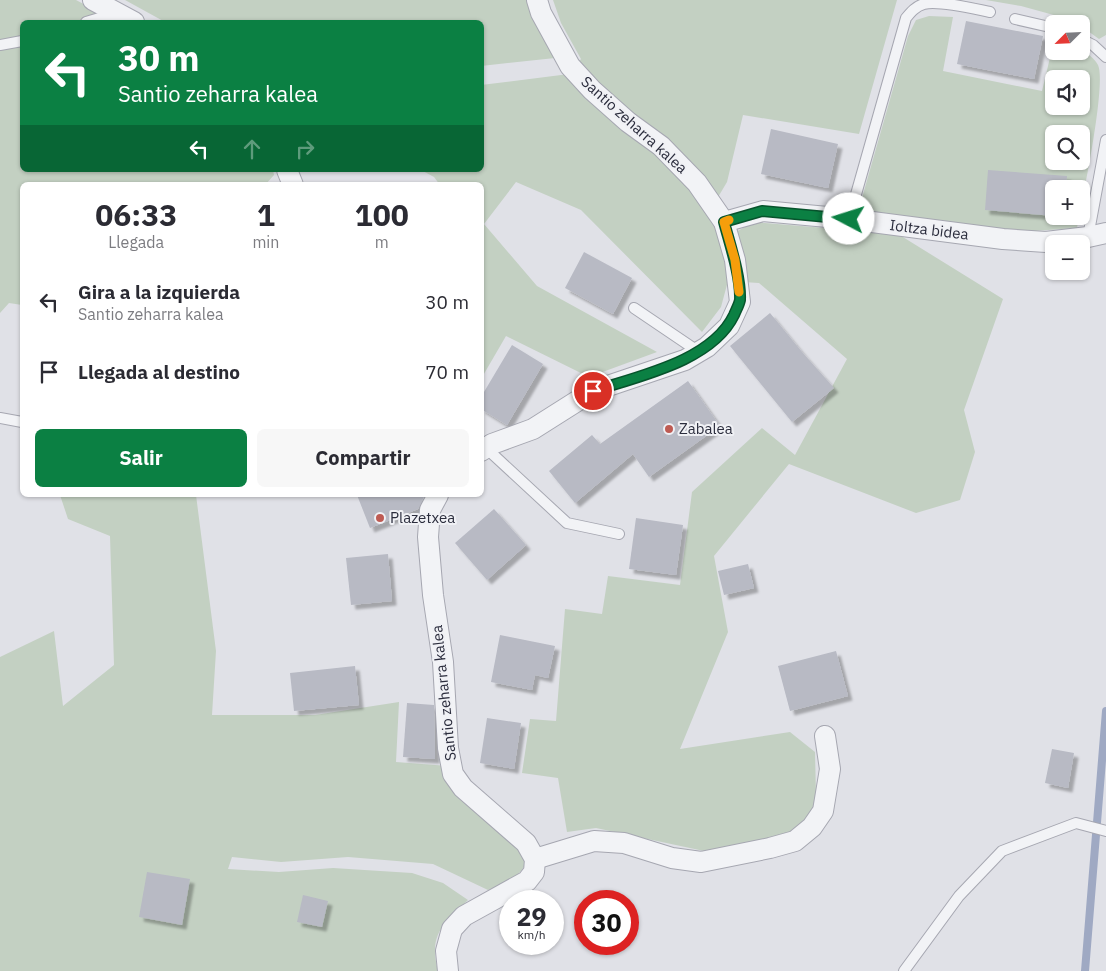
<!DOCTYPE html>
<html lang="es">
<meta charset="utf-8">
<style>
body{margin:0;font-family:"IBM Plex Sans",sans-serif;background:#f7f7f7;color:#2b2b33;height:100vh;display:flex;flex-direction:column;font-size:19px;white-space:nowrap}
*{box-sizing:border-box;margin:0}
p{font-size:16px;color:#7c7c81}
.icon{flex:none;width:28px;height:28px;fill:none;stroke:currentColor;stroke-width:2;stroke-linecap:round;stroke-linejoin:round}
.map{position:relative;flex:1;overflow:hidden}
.panel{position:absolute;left:20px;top:182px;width:464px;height:315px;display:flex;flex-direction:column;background:#fff;border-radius:8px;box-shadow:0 1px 4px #0004}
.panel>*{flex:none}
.top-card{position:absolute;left:20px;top:20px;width:464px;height:152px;border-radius:8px;box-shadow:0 1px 4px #0004;background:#0b8043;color:#fff;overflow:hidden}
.needle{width:32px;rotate:246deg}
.fabs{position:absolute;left:1045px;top:15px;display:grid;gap:10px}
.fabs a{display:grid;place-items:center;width:45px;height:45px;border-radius:8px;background:#fff;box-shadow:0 1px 4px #0004;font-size:25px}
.speed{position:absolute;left:499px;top:890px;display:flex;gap:10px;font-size:25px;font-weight:700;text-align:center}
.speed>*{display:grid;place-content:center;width:65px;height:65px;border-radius:50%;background:#fff;box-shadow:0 1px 4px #0004;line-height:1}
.speed small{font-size:12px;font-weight:400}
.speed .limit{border:8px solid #d22;background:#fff;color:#111}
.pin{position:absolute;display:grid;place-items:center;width:42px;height:42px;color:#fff;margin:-21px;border:2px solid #fff;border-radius:50%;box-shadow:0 1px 5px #0007}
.me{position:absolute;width:55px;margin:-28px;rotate:275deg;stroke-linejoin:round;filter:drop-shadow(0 0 4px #0008)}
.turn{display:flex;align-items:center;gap:18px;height:105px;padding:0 15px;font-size:22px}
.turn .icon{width:65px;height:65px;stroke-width:2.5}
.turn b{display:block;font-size:35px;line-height:42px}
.lanes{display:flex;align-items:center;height:48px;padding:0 15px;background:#0003;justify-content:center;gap:25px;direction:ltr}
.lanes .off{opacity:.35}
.eta{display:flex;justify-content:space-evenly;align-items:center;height:85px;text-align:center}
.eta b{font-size:30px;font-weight:700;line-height:35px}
.primary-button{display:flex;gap:10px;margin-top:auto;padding:10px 15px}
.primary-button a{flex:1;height:58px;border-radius:8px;background:#0b8043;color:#fff;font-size:20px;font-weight:700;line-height:58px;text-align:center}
.primary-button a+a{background:#f7f7f7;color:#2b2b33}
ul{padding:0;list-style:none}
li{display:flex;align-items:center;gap:15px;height:70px;padding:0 15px}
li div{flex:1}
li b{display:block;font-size:19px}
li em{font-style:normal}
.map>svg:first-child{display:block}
</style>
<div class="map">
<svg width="1106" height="971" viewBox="0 0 1106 971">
<defs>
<filter id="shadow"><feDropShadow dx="4.5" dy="4.5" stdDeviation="1" flood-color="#0004"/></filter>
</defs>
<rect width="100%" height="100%" fill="#e0e1e7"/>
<g fill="#c3d0c2" fill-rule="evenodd">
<path d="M 0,0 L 76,0 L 104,15 L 103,22 L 22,22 L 22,170 L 273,170 L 274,175 L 265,185 L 22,185 L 22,305 L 9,303 L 0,313 Z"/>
<path d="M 125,0 L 527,0 L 532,17 L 555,58 L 481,66 L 481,22 L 165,22 Z"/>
<path d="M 553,0 L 897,0 L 859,134 L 743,115 L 727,182 L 708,214 L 721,240 L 754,222 L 898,234 L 1003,299 L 964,410 L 975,452 L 960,500 L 916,513 L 789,464 L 714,556 L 728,632 L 680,749 L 790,732 L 815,752 L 816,795 L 811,814 L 797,829 L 772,839 L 704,851 L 596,828 L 567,832 L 558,778 L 522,773 L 530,719 L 556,721 L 565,609 L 602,614 L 608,576 L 680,585 L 692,492 L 762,428 L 795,455 L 847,359 L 759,283 L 728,281 L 721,307 L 702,332 L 581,210 L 516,182 L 484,224 L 537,286 L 657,352 L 589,377 L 506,336 L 481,379 L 481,185 L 440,185 L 434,177 L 421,170 L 481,170 L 481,85 L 569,74 L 581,59 L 561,23 Z"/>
<path d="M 986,0 L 1106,0 L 1106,35 L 1099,39 L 1081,26 L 1081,24 L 1078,24 L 1072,20 L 1021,6 Z"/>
<path d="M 929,16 L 953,17 L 943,71 L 1042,91 L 1054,41 L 1054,51 L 1081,51 L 1081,49 C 1087,53 1095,59 1098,65 C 1106,81 1086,183 1081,206 L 1081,189 L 1054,189 L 1054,216 L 1079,216 L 1077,228 L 1019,232 L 858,212 L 908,36 L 916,20 ZM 1054,79 L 1081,79 L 1081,106 L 1054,106 ZM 1054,134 L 1081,134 L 1081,161 L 1054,161 Z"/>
<path d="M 60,495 L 196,495 L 216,651 L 212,715 L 315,715 L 399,702 L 396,762 L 448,766 L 484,814 L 528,859 C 521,878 505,882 488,890 L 433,864 L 348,857 L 281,862 L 232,857 L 228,869 L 279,872 L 333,868 L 412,873 L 443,883 L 468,900 C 444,924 428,933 438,971 L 0,971 L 0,657 L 54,631 L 63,706 L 114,665 L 110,536 L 68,519 Z"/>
</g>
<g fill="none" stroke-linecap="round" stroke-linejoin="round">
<path stroke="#9fa9c3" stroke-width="8" d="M 1085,971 L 1106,711"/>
</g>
<g fill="#b8bac4" filter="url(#shadow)">
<path d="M 966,21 L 1043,36 L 1034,79 L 957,64 Z"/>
<path d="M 771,129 L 838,144 L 828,188 L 761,174 Z"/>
<path d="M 988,170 L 1067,176 L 1066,189 L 1054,189 L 1054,216 L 985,210 Z"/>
<path d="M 584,252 L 632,278 L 613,314 L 565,288 Z"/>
<path d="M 770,313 L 802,352 L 834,388 L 792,422 L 730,346 Z"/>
<path d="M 512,345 L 543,364 L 507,425 L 481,409 L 481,397 Z"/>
<path d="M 688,381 L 720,426 L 649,477 L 633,454 L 575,503 L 549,471 L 592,435 L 600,444 Z"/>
<path d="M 357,495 L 425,495 L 418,509 L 370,528 Z"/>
<path d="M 494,509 L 526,545 L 487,580 L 455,543 Z"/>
<path d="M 636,518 L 683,525 L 676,575 L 629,569 Z"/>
<path d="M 388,554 L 392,601 L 351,605 L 346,558 Z"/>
<path d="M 748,564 L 754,588 L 724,595 L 718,571 Z"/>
<path d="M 500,635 L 555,646 L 548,678 L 535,675 L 532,690 L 491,682 Z"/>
<path d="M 836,651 L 848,696 L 790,711 L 778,666 Z"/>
<path d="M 355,666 L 359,705 L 294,711 L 290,673 Z"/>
<path d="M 407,703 L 434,705 L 435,759 L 403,757 Z"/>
<path d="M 487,718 L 521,723 L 514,769 L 480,763 Z"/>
<path d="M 1052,749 L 1074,753 L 1068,788 L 1045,783 Z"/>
<path d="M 147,872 L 190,879 L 182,925 L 139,917 Z"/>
<path d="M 303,895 L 328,901 L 322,927 L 297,922 Z"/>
</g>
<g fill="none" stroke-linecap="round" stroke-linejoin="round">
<defs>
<g id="service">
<path d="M 1015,19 L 1054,28"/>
<path d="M 86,22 L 116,13"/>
<path d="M 1081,39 L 1093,45 L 1106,57"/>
<path d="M 0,45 L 22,41"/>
<path d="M 849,219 L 906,18 C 911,12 916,6 924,4 C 938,0 975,9 990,12"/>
<path d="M 1088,237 L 1106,140"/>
<path d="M 634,308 L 699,352"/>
<path d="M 0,418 L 22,422"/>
<path d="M 486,448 L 567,523 L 619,534"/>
<path d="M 904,971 L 959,896 L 1002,851 L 1076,823 L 1106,831"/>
</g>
<g id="minor">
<path d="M 93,0 L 134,22"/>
<path d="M 287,170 L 293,185"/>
<path d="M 724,222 L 763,211 L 849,219 L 1003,239 L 1046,242 L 1088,237 L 1106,233"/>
<path d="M 481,451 L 492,444 L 533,429 L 593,391 L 685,360 L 707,347 L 729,326 L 740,302 L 735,260 L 724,222 L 697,183 L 661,146 L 628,122 L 592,90 L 570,66 L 541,13 L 537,0"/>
<path d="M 438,495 L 430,510 L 428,537 L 433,595 L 443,662 L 448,748 L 453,774 L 463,788 L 526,843 L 535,859 L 534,872 L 527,881 L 464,916 L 452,929 L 446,951 L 448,971"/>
<path d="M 535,859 L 594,841 L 624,843 L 672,858 L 701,862 L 770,848 L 795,841 L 812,827 L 823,811 L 830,769 L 825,736"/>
</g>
</defs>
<use href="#service" stroke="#a6a7b1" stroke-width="12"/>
<use href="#minor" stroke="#a6a7b1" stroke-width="22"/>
<use href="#service" stroke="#f2f3f6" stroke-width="10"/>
<use href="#minor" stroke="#f2f3f6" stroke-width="20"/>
</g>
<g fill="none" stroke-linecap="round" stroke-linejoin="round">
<defs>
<path id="route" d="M 593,391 C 639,376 712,361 734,315 C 736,310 739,305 740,300 C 741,277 730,245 724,222 L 762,211 L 849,219"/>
</defs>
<use href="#route" stroke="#07532c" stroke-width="12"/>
<use href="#route" stroke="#0b8043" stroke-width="9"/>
<path stroke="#f59e0b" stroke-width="9" d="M 729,220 L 724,222 L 735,260 L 739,292"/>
</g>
<g fill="#be5b53" stroke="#f0f1f5" stroke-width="2">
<circle cx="669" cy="429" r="5"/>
<circle cx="380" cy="518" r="5"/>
</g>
<g text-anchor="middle" stroke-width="4" stroke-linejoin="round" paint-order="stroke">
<g font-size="15" fill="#2b2d3d" stroke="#f0f1f5">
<text transform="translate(634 125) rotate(42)" y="5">Santio zeharra kalea</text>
<text transform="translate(929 230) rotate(7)" y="5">Ioltza bidea</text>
<text transform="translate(444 693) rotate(-96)" y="5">Santio zeharra kalea</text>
</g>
<g font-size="15" fill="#2b2d3d" stroke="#f0f1f5" text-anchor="start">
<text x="679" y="434">Zabalea</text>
<text x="390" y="523">Plazetxea</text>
</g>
</g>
</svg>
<div class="fabs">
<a><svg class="needle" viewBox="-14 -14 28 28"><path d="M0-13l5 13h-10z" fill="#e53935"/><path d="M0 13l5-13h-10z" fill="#7c7c81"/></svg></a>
<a><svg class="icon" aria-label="sound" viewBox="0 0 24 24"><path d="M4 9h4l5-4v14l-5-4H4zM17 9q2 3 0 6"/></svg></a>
<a><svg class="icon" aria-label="search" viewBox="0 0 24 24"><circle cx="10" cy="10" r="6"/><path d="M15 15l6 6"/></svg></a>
<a>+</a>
<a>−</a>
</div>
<div class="speed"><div>29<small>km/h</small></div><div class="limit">30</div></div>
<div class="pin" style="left:593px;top:391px;background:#d93025"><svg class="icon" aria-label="arrive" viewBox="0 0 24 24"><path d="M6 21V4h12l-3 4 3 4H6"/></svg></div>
<svg class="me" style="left:849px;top:219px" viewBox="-20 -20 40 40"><circle r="19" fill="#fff"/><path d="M0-13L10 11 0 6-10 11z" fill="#0b8043"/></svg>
<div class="top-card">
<div class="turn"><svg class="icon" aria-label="left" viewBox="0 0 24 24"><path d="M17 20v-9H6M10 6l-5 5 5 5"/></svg><div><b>30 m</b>Santio zeharra kalea</div></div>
<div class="lanes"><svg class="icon" aria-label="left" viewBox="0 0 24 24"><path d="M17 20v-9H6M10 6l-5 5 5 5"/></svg><svg class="icon off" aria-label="ahead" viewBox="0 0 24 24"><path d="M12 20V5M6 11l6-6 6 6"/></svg><svg class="icon off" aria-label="right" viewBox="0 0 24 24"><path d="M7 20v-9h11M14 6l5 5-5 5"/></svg></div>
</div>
<section class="panel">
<div class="eta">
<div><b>06:33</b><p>Llegada</p></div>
<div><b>1</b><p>min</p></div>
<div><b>100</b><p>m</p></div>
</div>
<ul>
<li><svg class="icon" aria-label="left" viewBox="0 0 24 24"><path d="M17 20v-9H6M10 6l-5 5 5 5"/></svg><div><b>Gira a la izquierda</b><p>Santio zeharra kalea</p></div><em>30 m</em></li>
<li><svg class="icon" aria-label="arrive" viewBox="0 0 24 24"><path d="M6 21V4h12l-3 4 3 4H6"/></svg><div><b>Llegada al destino</b></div><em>70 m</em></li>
</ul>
<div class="primary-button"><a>Salir</a><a>Compartir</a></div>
</section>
</div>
